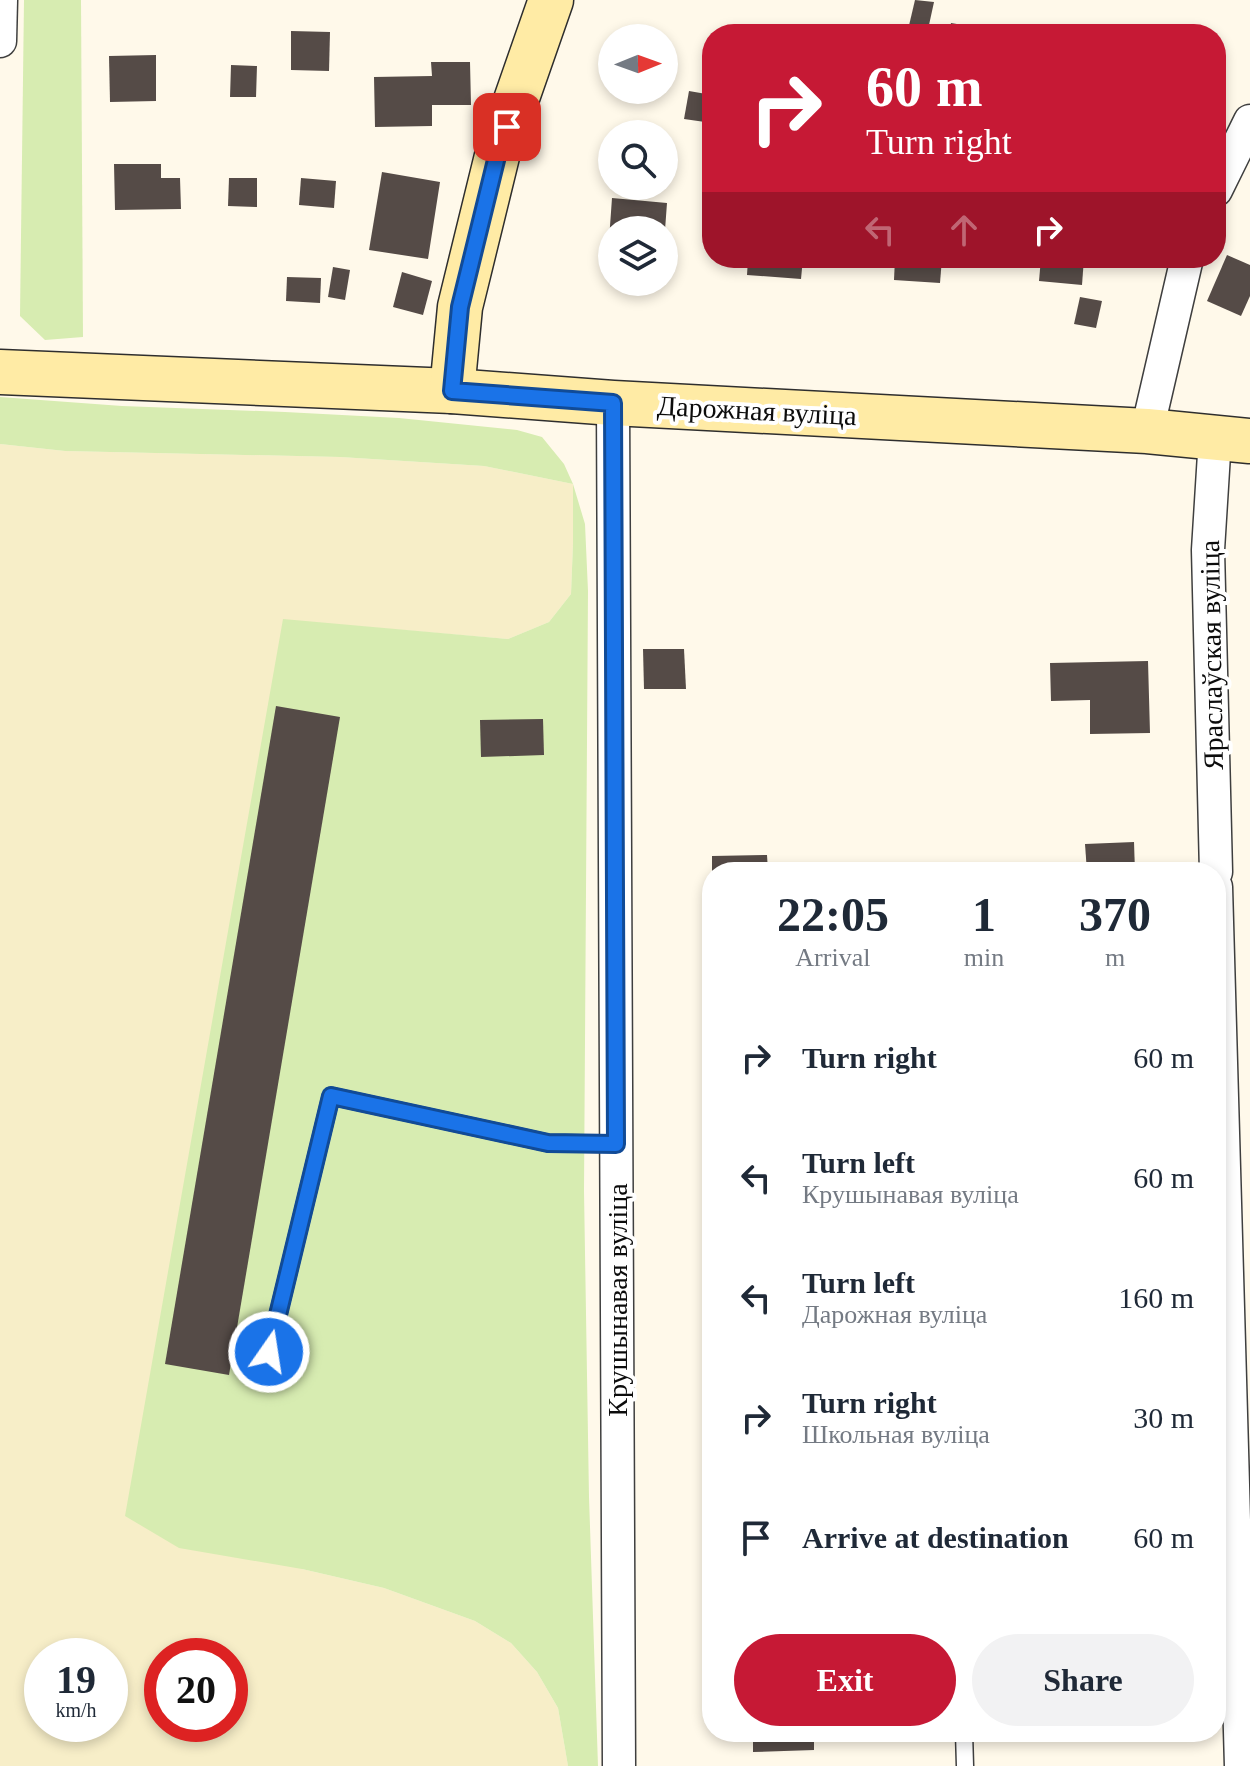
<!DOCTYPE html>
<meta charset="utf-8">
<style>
body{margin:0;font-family:"Times New Roman",serif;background:#f2f2f3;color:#1f2937;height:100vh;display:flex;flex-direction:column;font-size:30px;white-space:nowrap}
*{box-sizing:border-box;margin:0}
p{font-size:26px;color:#747a83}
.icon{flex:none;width:44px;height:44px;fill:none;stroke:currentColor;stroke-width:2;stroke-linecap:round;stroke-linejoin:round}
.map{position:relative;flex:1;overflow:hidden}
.drawer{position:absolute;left:702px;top:862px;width:524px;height:880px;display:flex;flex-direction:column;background:#fff;border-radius:32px;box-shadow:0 4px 12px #0003}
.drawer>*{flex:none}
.banner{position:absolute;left:702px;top:24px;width:524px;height:244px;border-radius:32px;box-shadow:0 4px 12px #0003;background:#c61935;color:#fff;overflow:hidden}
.needle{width:52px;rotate:89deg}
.fabs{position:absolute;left:598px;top:24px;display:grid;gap:16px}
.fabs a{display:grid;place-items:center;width:80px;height:80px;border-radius:50%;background:#fff;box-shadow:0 4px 12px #0003;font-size:40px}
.speed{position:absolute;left:24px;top:1638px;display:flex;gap:16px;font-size:40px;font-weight:700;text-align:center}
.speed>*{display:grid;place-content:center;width:104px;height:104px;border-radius:50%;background:#fff;box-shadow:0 4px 12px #0003;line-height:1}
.speed small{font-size:20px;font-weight:400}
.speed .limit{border:12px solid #d22;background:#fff;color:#111}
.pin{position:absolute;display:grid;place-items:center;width:68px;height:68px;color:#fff;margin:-34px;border-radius:16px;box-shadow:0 4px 12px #0006}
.me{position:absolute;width:88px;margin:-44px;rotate:13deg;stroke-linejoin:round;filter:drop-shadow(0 0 6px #0008)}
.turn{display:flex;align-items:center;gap:28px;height:168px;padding:0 32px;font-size:36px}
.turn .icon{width:104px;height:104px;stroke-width:2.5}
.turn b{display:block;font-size:56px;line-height:68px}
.lanes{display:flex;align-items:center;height:76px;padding:0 32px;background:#0003;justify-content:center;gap:40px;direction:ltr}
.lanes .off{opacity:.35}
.eta{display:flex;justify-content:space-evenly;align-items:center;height:136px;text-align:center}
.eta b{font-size:48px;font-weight:700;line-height:56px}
.cta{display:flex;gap:16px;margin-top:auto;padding:16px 32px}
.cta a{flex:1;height:92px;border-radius:48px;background:#c61935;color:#fff;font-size:32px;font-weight:700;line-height:92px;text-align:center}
.cta a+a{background:#f2f2f3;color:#1f2937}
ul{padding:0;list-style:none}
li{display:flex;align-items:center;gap:24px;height:120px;padding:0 32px}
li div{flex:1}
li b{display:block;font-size:30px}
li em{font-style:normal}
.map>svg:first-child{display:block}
</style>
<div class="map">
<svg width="1250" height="1766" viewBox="0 0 1250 1766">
<rect width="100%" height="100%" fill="#fff9ea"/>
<path fill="#f7eec8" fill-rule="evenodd" d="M 0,444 L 65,451 L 340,457 L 484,466 L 573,484 L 573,543 L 571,594 L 549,622 L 508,639 L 283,620 L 302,1569 L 384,1588 L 475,1621 L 511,1643 L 537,1672 L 558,1708 L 568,1766 L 0,1766 ZM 42,1656 L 110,1656 L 110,1724 L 42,1724 ZM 162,1656 L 230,1656 L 230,1724 L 162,1724 Z"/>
<g fill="#d7ecb1">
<path d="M 24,0 L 81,0 L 83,337 L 45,340 L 20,316 Z"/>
<path d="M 0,397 L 122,406 L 285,412 L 399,418 L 517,430 L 542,437 L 564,464 L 573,484 L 585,524 L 588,591 L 584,1191 L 589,1497 L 598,1766 L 568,1766 L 558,1708 L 537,1672 L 511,1643 L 475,1621 L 384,1588 L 302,1569 L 179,1548 L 125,1516 L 283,619 L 508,639 L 549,622 L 571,594 L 573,543 L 573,484 L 484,466 L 340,457 L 65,451 L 0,444 Z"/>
</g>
<g fill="#554b47">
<path d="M 915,0 L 934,2 L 927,34 L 907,34 Z"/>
<path d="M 951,23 L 1003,32 L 1003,34 L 949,34 Z"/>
<path d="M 291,31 L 330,32 L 329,71 L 291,70 Z"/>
<path d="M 156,55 L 156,101 L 110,102 L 109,56 Z"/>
<path d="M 431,62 L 470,62 L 471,105 L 432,105 L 432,126 L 375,127 L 374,77 L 432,76 Z"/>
<path d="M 231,65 L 257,66 L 256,97 L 230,97 Z"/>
<path d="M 689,91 L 712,95 L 712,123 L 684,119 Z"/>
<path d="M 114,164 L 161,164 L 161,178 L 180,178 L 181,209 L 115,210 Z"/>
<path d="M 382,172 L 440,182 L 428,259 L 369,250 Z"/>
<path d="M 229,178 L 257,178 L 257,207 L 228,206 Z"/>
<path d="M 301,178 L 336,181 L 334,208 L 299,205 Z"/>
<path d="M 612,198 L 667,203 L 665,230 L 612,230 L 612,254 L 608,254 Z"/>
<path d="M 1227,255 L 1250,265 L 1250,296 L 1241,316 L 1207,301 Z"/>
<path d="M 748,258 L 803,258 L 801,279 L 747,275 Z"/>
<path d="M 895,258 L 942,258 L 940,283 L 894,280 Z"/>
<path d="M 1041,258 L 1084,258 L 1082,285 L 1039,281 Z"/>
<path d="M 333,267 L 350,270 L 345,300 L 328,297 Z"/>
<path d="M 402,272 L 432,281 L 423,315 L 393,307 Z"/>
<path d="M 287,277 L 321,278 L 320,303 L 286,301 Z"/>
<path d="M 1080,297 L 1102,301 L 1096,328 L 1074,324 Z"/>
<path d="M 643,649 L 684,649 L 686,689 L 644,689 Z"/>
<path d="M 1148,661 L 1150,733 L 1090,734 L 1090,700 L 1051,701 L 1050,663 Z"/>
<path d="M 276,706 L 340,717 L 229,1375 L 165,1364 Z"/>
<path d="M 543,719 L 544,755 L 481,757 L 480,720 Z"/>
<path d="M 1134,842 L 1135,872 L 1087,872 L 1085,844 Z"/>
<path d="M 767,855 L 768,872 L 712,872 L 712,856 Z"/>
<path d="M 704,1111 L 712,1111 L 712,1197 L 705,1197 Z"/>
<path d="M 753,1732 L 814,1732 L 814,1750 L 753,1752 Z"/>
</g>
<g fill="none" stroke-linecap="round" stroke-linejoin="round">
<defs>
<g id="service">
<path d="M 269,1352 L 331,1096 L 548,1143 L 616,1144"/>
<path d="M 964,1732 L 965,1766"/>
</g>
<g id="minor">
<path d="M 0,41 L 1,0"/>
<path d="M 1216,190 L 1250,121"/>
<path d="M 613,403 L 619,1766"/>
<path d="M 1147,431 L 1187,258"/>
<path d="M 1215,438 L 1208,550 L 1216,872"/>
<path d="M 1216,887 L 1241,1766"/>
</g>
<g id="secondary">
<path d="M 0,372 L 452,391 L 613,403 L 1147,431 L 1250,441"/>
<path d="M 452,391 L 460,307 L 498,152 L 551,0"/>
</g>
</defs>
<use href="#service" stroke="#3f3f3f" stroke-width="19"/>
<use href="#minor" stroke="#3f3f3f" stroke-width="35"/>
<use href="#secondary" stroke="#2e2e2e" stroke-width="47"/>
<use href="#service" stroke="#fff" stroke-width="16"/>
<use href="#minor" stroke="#fff" stroke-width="32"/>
<use href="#secondary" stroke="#ffeba5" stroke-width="44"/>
</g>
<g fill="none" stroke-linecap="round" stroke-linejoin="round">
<defs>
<path id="route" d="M 269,1352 L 331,1096 L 548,1143 L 616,1144 L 613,403 L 452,391 L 460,307 L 498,152 L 507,127"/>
</defs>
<use href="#route" stroke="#114b97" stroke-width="20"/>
<use href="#route" stroke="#1a73e8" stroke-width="14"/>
</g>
<g text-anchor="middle" stroke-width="8" stroke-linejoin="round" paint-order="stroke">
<g font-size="28" fill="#0c0c0c" stroke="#fff">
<text transform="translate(757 410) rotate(3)" y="10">Дарожная вуліца</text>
<text transform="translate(1211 655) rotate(-91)" y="10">Яраслаўская вуліца</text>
<text transform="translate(617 1300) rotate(-90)" y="10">Крушынавая вуліца</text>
</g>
</g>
</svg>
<div class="fabs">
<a><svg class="needle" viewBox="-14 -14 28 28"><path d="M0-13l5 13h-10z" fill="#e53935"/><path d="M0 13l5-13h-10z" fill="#747a83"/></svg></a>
<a><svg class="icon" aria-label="search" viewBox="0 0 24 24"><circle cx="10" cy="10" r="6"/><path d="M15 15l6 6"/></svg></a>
<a><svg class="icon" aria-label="layers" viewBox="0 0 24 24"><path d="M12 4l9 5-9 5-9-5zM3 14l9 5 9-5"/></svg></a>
</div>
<div class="speed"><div>19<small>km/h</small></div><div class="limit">20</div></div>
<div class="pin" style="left:507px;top:127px;background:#d93025"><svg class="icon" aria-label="arrive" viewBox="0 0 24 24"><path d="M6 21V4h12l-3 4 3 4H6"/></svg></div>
<svg class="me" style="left:269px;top:1352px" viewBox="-20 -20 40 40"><circle r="17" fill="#1a73e8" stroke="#fff" stroke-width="3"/><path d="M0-11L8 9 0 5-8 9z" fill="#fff"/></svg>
<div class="banner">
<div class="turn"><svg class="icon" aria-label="right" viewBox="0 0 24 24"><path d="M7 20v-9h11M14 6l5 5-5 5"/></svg><div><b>60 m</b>Turn right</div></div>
<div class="lanes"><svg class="icon off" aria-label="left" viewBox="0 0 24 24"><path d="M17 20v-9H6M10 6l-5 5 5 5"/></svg><svg class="icon off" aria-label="ahead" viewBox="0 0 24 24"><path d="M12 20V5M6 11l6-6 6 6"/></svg><svg class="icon" aria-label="right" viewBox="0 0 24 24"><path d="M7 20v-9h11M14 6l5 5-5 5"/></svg></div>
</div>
<section class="drawer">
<div class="eta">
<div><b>22:05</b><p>Arrival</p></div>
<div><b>1</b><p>min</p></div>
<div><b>370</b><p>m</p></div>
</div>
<ul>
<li><svg class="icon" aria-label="right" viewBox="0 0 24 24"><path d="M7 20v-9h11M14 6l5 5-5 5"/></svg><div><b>Turn right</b></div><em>60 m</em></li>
<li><svg class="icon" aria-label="left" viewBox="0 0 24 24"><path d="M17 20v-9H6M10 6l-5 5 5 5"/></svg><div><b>Turn left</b><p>Крушынавая вуліца</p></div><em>60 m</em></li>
<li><svg class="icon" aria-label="left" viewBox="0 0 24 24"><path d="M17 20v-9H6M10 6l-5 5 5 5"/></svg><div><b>Turn left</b><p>Дарожная вуліца</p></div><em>160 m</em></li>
<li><svg class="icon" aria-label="right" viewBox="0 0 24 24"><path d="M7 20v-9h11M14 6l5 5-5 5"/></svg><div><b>Turn right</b><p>Школьная вуліца</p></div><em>30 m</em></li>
<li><svg class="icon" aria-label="arrive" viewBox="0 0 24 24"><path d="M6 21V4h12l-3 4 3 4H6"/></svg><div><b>Arrive at destination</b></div><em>60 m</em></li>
</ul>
<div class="cta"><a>Exit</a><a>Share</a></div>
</section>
</div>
